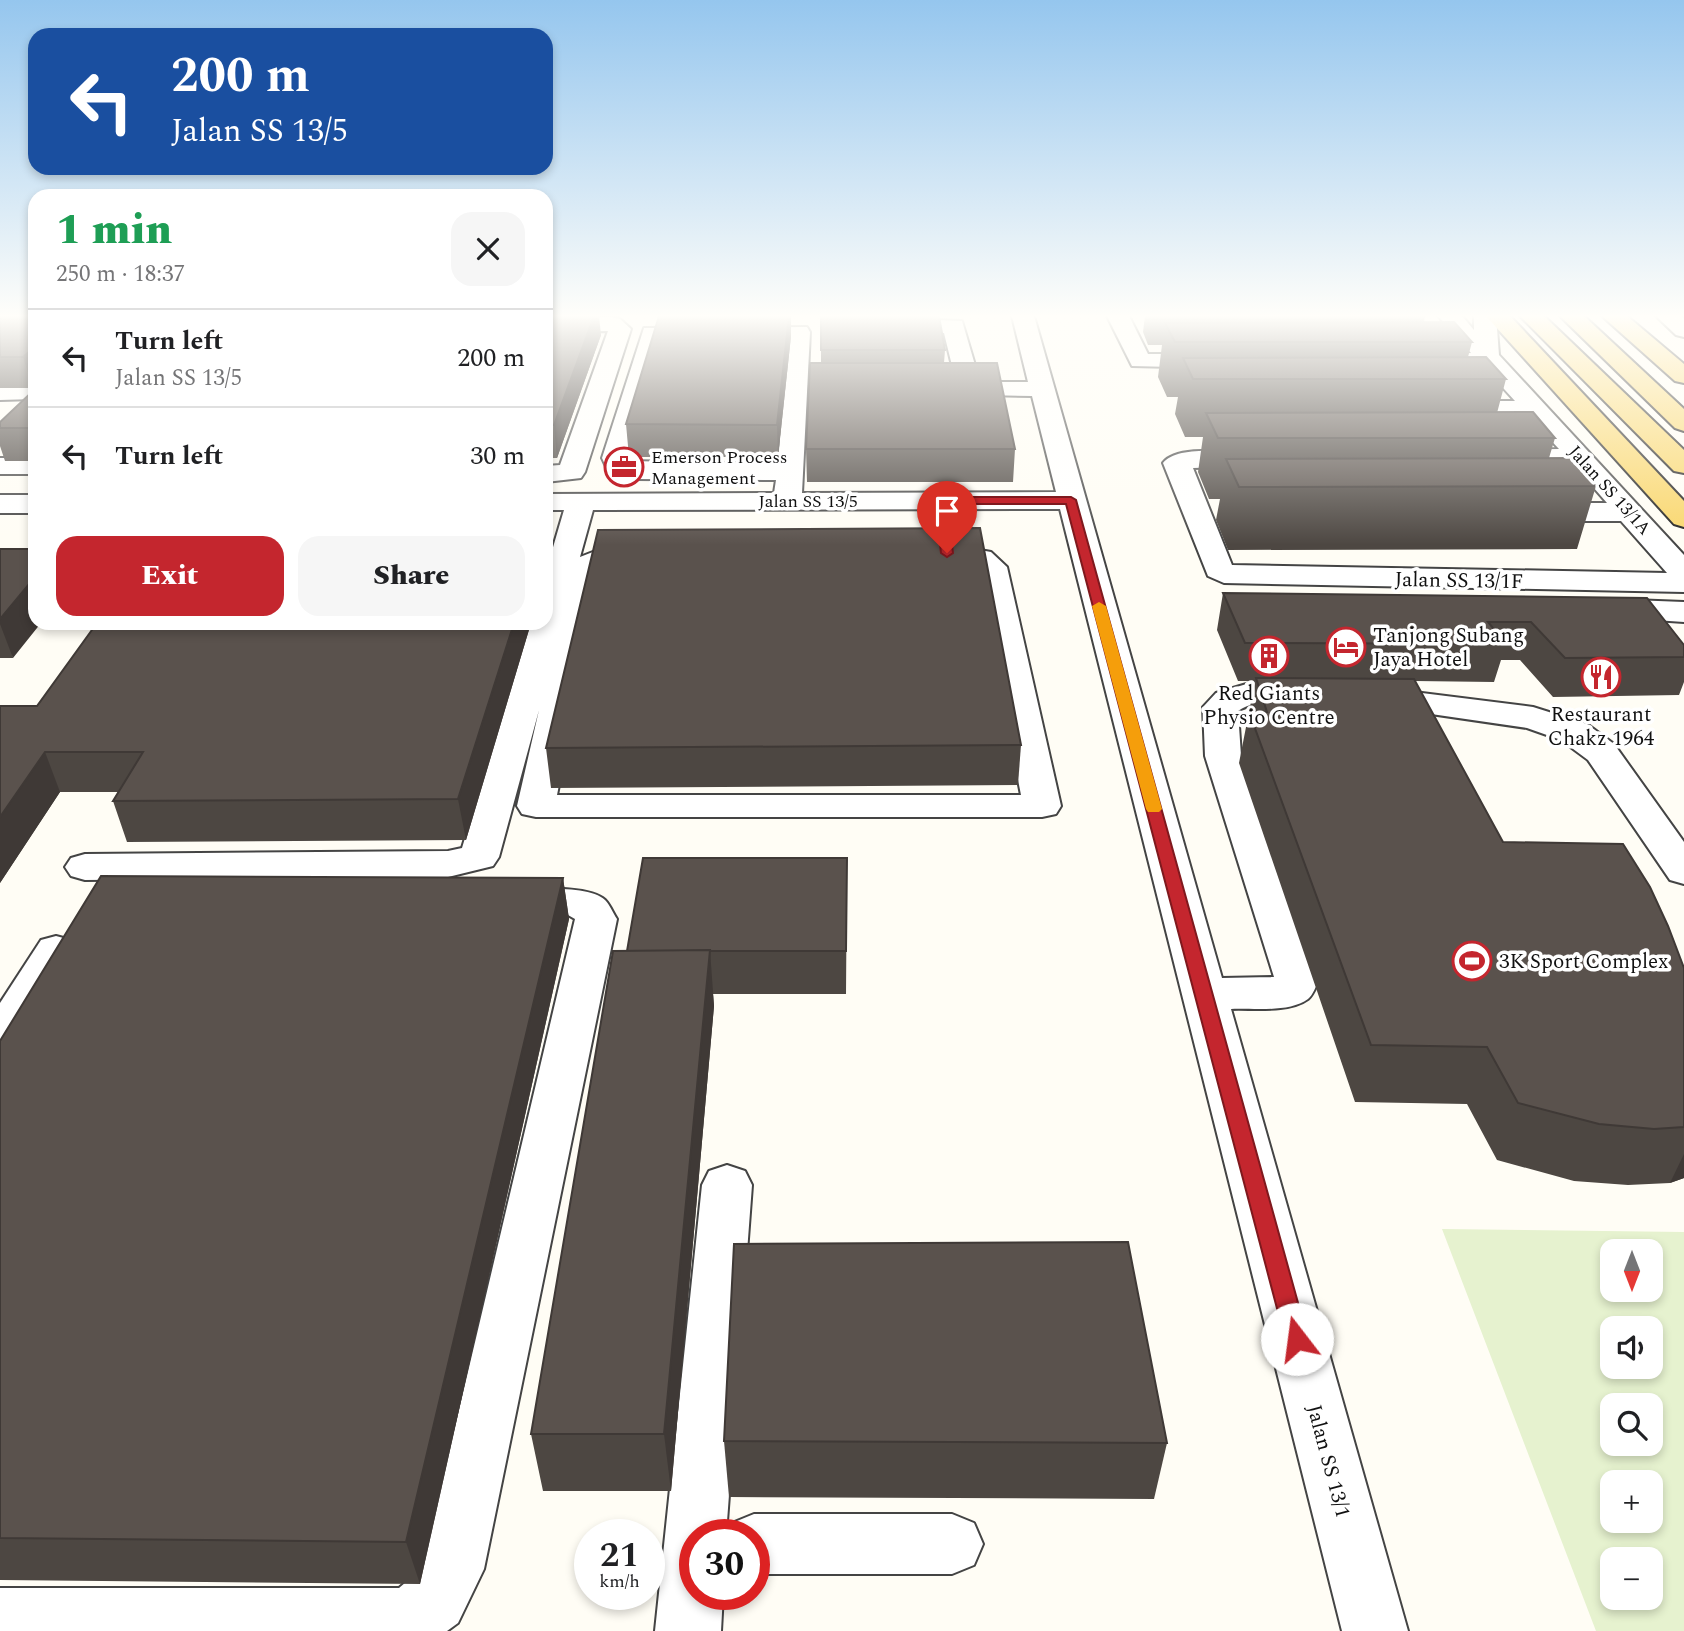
<!DOCTYPE html>
<meta charset="utf-8">
<style>
body{margin:0;font-family:Spectral,serif;background:#f6f6f6;color:#202124;height:100vh;display:flex;flex-direction:column;font-size:26px;white-space:nowrap}
*{box-sizing:border-box;margin:0}
p{font-size:23px;color:#757577}
.icon{flex:none;width:38px;height:38px;fill:none;stroke:currentColor;stroke-width:2;stroke-linecap:round;stroke-linejoin:round}
.map{position:relative;flex:1;overflow:hidden}
.sheet{position:absolute;left:28px;top:189px;width:525px;height:441px;display:flex;flex-direction:column;background:#fff;border-radius:21px;box-shadow:0 4px 10px #0003}
.sheet>*{flex:none}
.top-card{position:absolute;left:28px;top:28px;width:525px;height:147px;border-radius:21px;box-shadow:0 4px 10px #0003;background:#1a4fa0;color:#fff;overflow:hidden}
.needle{width:46px;rotate:180deg}
.fabs{position:absolute;left:1600px;top:1239px;display:grid;gap:14px}
.fabs a{display:grid;place-items:center;width:63px;height:63px;border-radius:14px;background:#fff;box-shadow:0 4px 10px #0003;font-size:35px}
.speed{position:absolute;left:574px;top:1519px;display:flex;gap:14px;font-size:35px;font-weight:700;text-align:center}
.speed>*{display:grid;place-content:center;width:91px;height:91px;border-radius:50%;background:#fff;box-shadow:0 4px 10px #0003;line-height:1}
.speed small{font-size:18px;font-weight:400}
.speed .limit{border:10px solid #d22;background:#fff;color:#111}
.pin{position:absolute;display:grid;place-items:center;width:60px;height:60px;color:#fff;margin:-72px -30px;border-radius:50% 50% 50% 0;rotate:-45deg;box-shadow:0 0 7px #0007}
.pin .icon{rotate:45deg}
.me{position:absolute;width:77px;margin:-38px;rotate:345deg;stroke-linejoin:round;filter:drop-shadow(0 0 5px #0008)}
.turn{display:flex;align-items:center;gap:24px;height:147px;padding:0 28px;font-size:32px}
.turn .icon{width:91px;height:91px;stroke-width:2.5}
.turn b{display:block;font-size:49px;line-height:60px}
.round{display:grid;place-items:center;flex:none;width:74px;height:74px;border-radius:21px;background:#f6f6f6}
.overview{display:flex;align-items:center;justify-content:space-between;height:119px;padding:0 28px}
h1{font-size:42px;font-weight:800;line-height:52px;color:#1e9e55}
.cta{display:flex;gap:14px;margin-top:auto;padding:14px 28px}
.cta a{flex:1;height:80px;border-radius:21px;background:#c4262e;color:#fff;font-size:28px;font-weight:800;line-height:80px;text-align:center}
.cta a+a{background:#f6f6f6;color:#202124}
ul{padding:0;list-style:none}
li{display:flex;align-items:center;gap:21px;height:98px;padding:0 28px;border-top:2px solid #e0e0e0}
li div{flex:1}
li b{display:block;font-size:26px}
li em{font-style:normal}
.map>svg:first-child{display:block}
</style>
<div class="map">
<svg width="1684" height="1631" viewBox="0 0 1684 1631">
<rect width="100%" height="100%" fill="#fffdf5"/>
<path fill="#e6f2cf" fill-rule="evenodd" d="M 1442,1229 L 1684,1232 L 1684,1631 L 1596,1631 ZM 1612,1251 L 1650,1251 L 1650,1290 L 1612,1290 ZM 1612,1328 L 1650,1328 L 1650,1367 L 1612,1367 ZM 1612,1405 L 1650,1405 L 1650,1444 L 1612,1444 ZM 1612,1482 L 1650,1482 L 1650,1521 L 1612,1521 ZM 1612,1559 L 1650,1559 L 1650,1598 L 1612,1598 Z"/>
<g fill="none" stroke-linecap="round" stroke-linejoin="round">
<defs>
<g id="minor">
<path d="M 1012,316 L 1034,316 L 1222,978 L 1274,977 L 1205,756 L 1203,707 L 1216,693 L 1250,683 L 1285,680 L 1319,684 L 1324,691 L 1319,698 C 1292,705 1263,695 1238,711 L 1241,756 L 1319,980 C 1316,986 1313,995 1308,999 C 1289,1013 1253,1008 1231,1009 L 1408,1631 L 1342,1631 L 1060,509 L 593,510 L 580,557 L 603,548 L 947,544 L 991,552 L 1007,567 L 1061,806 L 1056,814 L 1042,817 L 536,817 L 522,814 L 517,806 L 539,710 L 499,857 L 493,866 L 448,877 L 85,880 L 71,876 L 65,867 L 71,858 L 85,854 L 448,851 L 462,848 L 530,623 L 546,623 L 546,571 L 564,510 L 546,510 L 546,494 L 774,493 L 776,480 L 636,479 L 609,473 L 602,458 L 644,328 L 807,327 L 810,332 L 802,493 L 1056,492 L 1032,396 L 940,394 L 937,389 L 940,384 L 956,382 L 944,333 L 889,332 L 881,330 L 878,325 L 881,320 L 889,318 L 962,321 L 980,382 L 1028,382 ZM 787,339 L 778,464 L 630,461 L 628,458 L 662,340 ZM 947,562 L 971,566 L 977,571 L 1021,795 L 557,795 L 601,570 L 609,566 Z"/>
<path d="M 1107,316 L 1129,316 L 1148,354 L 1214,354 L 1222,356 L 1226,361 L 1222,366 L 1214,368 L 1132,366 Z"/>
<path d="M 1438,316 L 1462,316 L 1474,330 L 1474,316 L 1496,316 L 1499,355 L 1684,555 L 1684,592 L 1224,583 L 1208,576 L 1163,463 C 1176,445 1229,452 1250,452 L 1260,454 L 1263,460 L 1260,466 L 1193,468 L 1232,565 L 1667,573 L 1621,521 L 1537,521 L 1527,518 L 1523,512 L 1527,506 L 1537,503 L 1607,503 L 1574,465 L 1496,466 L 1486,464 L 1483,458 L 1486,452 L 1496,450 L 1559,449 L 1529,417 L 1438,414 L 1434,409 L 1438,404 L 1447,401 L 1515,401 L 1484,367 L 1430,365 L 1426,360 L 1430,355 L 1471,353 Z"/>
<path d="M 1656,316 L 1681,316 L 1684,319 L 1684,337 L 1676,335 Z"/>
<path d="M 612,317 L 620,319 L 631,329 L 585,472 L 581,478 L 546,482 L 546,466 L 560,465 L 608,331 L 546,332 L 546,318 Z"/>
<path d="M 0,386 L 35,387 L 35,399 L 0,400 Z"/>
<rect x="0" y="458" width="35" height="16"/>
<rect x="0" y="495" width="35" height="18"/>
<path d="M 1606,599 L 1684,602 L 1684,622 L 1595,616 L 1590,609 L 1595,602 Z"/>
<path d="M 1374,687 L 1533,707 L 1587,724 L 1614,744 L 1684,842 L 1684,884 L 1670,880 L 1588,760 L 1561,740 L 1527,728 L 1362,704 L 1357,697 L 1362,690 Z"/>
<path d="M 513,889 C 534,889 590,885 605,900 C 610,905 613,913 617,919 L 484,1569 L 458,1623 L 447,1631 L 0,1631 L 0,1588 L 399,1588 L 412,1577 L 424,1558 L 575,919 L 568,915 L 513,915 L 498,911 L 492,902 L 498,893 Z"/>
<path d="M 56,936 L 71,940 L 77,950 L 16,1051 L 0,1055 L 0,1003 L 41,940 Z"/>
<path d="M 727,1165 L 745,1171 L 752,1185 L 726,1535 L 695,1535 L 695,1594 L 723,1594 L 721,1631 L 655,1631 L 702,1185 L 709,1171 Z"/>
<path d="M 754,1514 L 952,1514 L 974,1523 L 983,1544 L 974,1565 L 952,1574 L 754,1574 L 754,1535 L 727,1535 L 732,1523 Z"/>
</g>
<g id="major">
<path d="M 1486,316 L 1510,316 L 1684,501 L 1684,527 L 1674,524 Z"/>
<path d="M 1520,316 L 1544,316 L 1684,450 L 1684,473 L 1674,471 Z"/>
<path d="M 1560,316 L 1584,316 L 1684,409 L 1684,431 L 1675,428 Z"/>
<path d="M 1602,316 L 1627,316 L 1684,364 L 1684,383 L 1675,381 Z"/>
</g>
</defs>
<use href="#minor" stroke="#444" stroke-width="4"/>
<use href="#major" stroke="#222" stroke-width="4"/>
<use href="#minor" fill="#fff" fill-rule="evenodd"/>
<use href="#major" fill="#f9d66b" fill-rule="evenodd"/>
</g>
<g fill="#4d4742">
<path d="M 0,316 L 35,316 L 33,388 L 0,388 Z"/>
<path d="M 546,316 L 601,335 L 557,458 L 546,458 Z"/>
<path d="M 659,316 L 791,316 L 791,336 L 778,457 L 629,457 L 626,424 Z"/>
<path d="M 821,316 L 945,350 L 944,363 L 1015,449 L 1013,482 L 807,482 L 806,449 L 821,363 Z"/>
<path d="M 1145,316 L 1425,316 L 1424,322 L 1472,342 L 1468,357 L 1506,379 L 1497,413 L 1555,438 L 1549,458 L 1596,486 L 1577,549 L 1228,550 L 1216,520 L 1220,499 L 1209,499 L 1198,472 L 1203,437 L 1185,437 L 1175,414 L 1178,397 L 1167,397 L 1158,377 L 1162,345 L 1148,345 L 1143,332 Z"/>
<path d="M 35,389 L 35,461 L 5,461 L 0,446 L 0,422 Z"/>
<path d="M 0,549 L 13,658 L 0,658 Z"/>
<path d="M 1223,593 L 1647,598 L 1684,645 L 1684,682 L 1679,695 L 1553,697 L 1520,660 L 1501,660 L 1494,682 L 1415,681 L 1503,842 L 1684,968 L 1684,1178 L 1670,1183 L 1628,1185 L 1574,1181 L 1497,1160 L 1467,1104 L 1355,1102 L 1239,763 L 1255,681 L 1238,681 L 1217,630 Z"/>
<path d="M 531,623 L 466,840 L 127,842 L 113,801 L 118,792 L 60,792 L 0,883 L 37,706 Z"/>
<path d="M 1021,745 L 1018,785 L 551,788 L 546,748 Z"/>
<path d="M 847,858 L 846,994 L 713,994 L 714,1006 L 671,1491 L 543,1491 L 531,1434 L 627,951 Z"/>
<path d="M 563,878 L 569,919 L 420,1584 L 0,1580 L 0,1041 Z"/>
<path d="M 724,1441 L 1167,1443 L 1154,1499 L 729,1497 Z"/>
</g>
<g fill="#3f3936">
<path d="M 594,316 L 599,316 L 601,335 L 557,458 L 554,425 Z"/>
<path d="M 789,316 L 791,316 L 791,336 L 778,457 L 777,425 Z"/>
<path d="M 35,347 L 35,386 L 33,388 L 23,357 Z"/>
<path d="M 546,521 L 551,556 L 546,572 Z"/>
<path d="M 35,577 L 35,623 L 41,623 L 13,658 L 0,624 L 0,619 Z"/>
<path d="M 514,623 L 531,623 L 466,840 L 458,799 Z"/>
<path d="M 45,752 L 60,792 L 0,883 L 0,817 Z"/>
<path d="M 563,878 L 569,919 L 420,1584 L 406,1542 Z"/>
<path d="M 710,950 L 714,1006 L 671,1491 L 664,1434 Z"/>
<path d="M 1684,1154 L 1684,1178 L 1670,1183 Z"/>
</g>
<g fill="#5a524d" stroke="#3f3936" stroke-width="2">
<path d="M 0,316 L 35,316 L 35,347 L 23,357 L 0,357 Z"/>
<path d="M 546,316 L 594,316 L 554,425 L 546,425 Z"/>
<path d="M 659,316 L 789,316 L 777,425 L 626,424 Z"/>
<path d="M 821,316 L 939,316 L 945,350 L 821,350 Z"/>
<path d="M 1454,322 L 1472,342 L 1175,342 L 1165,323 Z"/>
<path d="M 1486,357 L 1506,379 L 1193,379 L 1183,358 Z"/>
<path d="M 810,363 L 997,363 L 1015,449 L 806,449 Z"/>
<path d="M 35,389 L 35,428 L 0,428 L 0,422 Z"/>
<path d="M 1533,412 L 1555,438 L 1218,438 L 1206,413 Z"/>
<path d="M 1571,458 L 1596,486 L 1239,487 L 1226,459 Z"/>
<path d="M 980,528 L 1021,745 L 546,748 L 598,530 Z"/>
<path d="M 0,549 L 35,549 L 35,577 L 0,619 Z"/>
<path d="M 1223,593 L 1647,598 L 1684,645 L 1684,657 L 1565,658 L 1531,622 L 1488,622 L 1506,644 L 1245,643 Z"/>
<path d="M 97,623 L 514,623 L 458,799 L 113,801 L 143,752 L 45,752 L 0,817 L 0,706 L 37,706 Z"/>
<path d="M 1256,678 L 1414,679 L 1503,842 L 1623,844 L 1650,887 L 1668,926 L 1684,968 L 1684,1127 L 1654,1129 L 1599,1124 L 1518,1103 L 1487,1047 L 1371,1045 L 1249,712 L 1267,712 Z"/>
<path d="M 643,858 L 847,858 L 846,951 L 627,951 Z"/>
<path d="M 101,876 L 563,878 L 406,1542 L 0,1538 L 0,1041 Z"/>
<path d="M 710,950 L 664,1434 L 531,1434 L 613,951 Z"/>
<path d="M 1128,1242 L 1167,1443 L 724,1441 L 734,1244 Z"/>
</g>
<linearGradient id="sky" x2="0" y2="1"><stop stop-color="#95c6ee"/><stop offset="0.58" stop-color="#fffefa"/><stop offset="1" stop-color="#fffefa" stop-opacity="0"/></linearGradient>
<rect width="1684" height="545" fill="url(#sky)"/>
<path fill="#c4262e" stroke="#7f191e" stroke-width="2" d="M 940,497 L 1071,497 L 1076,500 L 1308,1339 L 1305,1346 L 1297,1349 L 1288,1346 L 1285,1339 L 1066,504 L 947,504 L 953,553 L 947,557 L 941,553 L 935,501 Z"/>
<path fill="#f59e0b" d="M 1099,602 L 1106,606 L 1162,809 L 1159,812 L 1148,812 L 1146,809 L 1092,606 Z"/>
<defs>
<symbol id="office-ring" viewBox="-11 -11 22 22"><circle r="9.5" fill="#fff" stroke="#c4262e" stroke-width="1.5"/><path d="M-6-3h4V-5.5h4V-3h4V5H-6ZM-1-4.5V-3h2v-1.5ZM-6 0V1H6V0Z" fill="#c4262e"/></symbol>
<symbol id="hotel-ring" viewBox="-11 -11 22 22"><circle r="9.5" fill="#fff" stroke="#c4262e" stroke-width="1.5"/><path d="M-6-4.5h1.5V1H6V5H4.5V3h-9V5H-6ZM-4 0a1.8 1.8 0 1 1 3.6 0ZM.5 0V-2.5h3Q6-2.5 6 0Z" fill="#c4262e"/></symbol>
<symbol id="building-ring" viewBox="-11 -11 22 22"><circle r="9.5" fill="#fff" stroke="#c4262e" stroke-width="1.5"/><path d="M-4-6H4V6H1V3H-1V6H-4ZM-2.5-4.3h1.7v1.8h-1.7ZM.8-4.3h1.7v1.8H.8ZM-2.5-1h1.7V.8h-1.7ZM.8-1h1.7V.8H.8Z" fill="#c4262e"/></symbol>
<symbol id="restaurant-ring" viewBox="-11 -11 22 22"><circle r="9.5" fill="#fff" stroke="#c4262e" stroke-width="1.5"/><path d="M-5-6h1v4h1v-4h1v4h1v-4h1v5L-1.5 .5V6h-2V.5L-5-1ZM5-6V6H3V1.5H1.5Q1.5-4 5-6Z" fill="#c4262e"/></symbol>
<symbol id="stadium-ring" viewBox="-11 -11 22 22"><circle r="9.5" fill="#fff" stroke="#c4262e" stroke-width="1.5"/><path d="M0-5a6.5 5 0 1 0 0 10a6.5 5 0 1 0 0-10ZM-3.5-1.8h7v3.6h-7Z" fill="#c4262e"/></symbol>
</defs>
<g fill-rule="evenodd">
<use href="#office-ring" x="602" y="445" width="44" height="44"/>
<use href="#hotel-ring" x="1324" y="625" width="44" height="44"/>
<use href="#building-ring" x="1247" y="634" width="44" height="44"/>
<use href="#restaurant-ring" x="1579" y="655" width="44" height="44"/>
<use href="#stadium-ring" x="1450" y="939" width="44" height="44"/>
</g>
<g text-anchor="middle" stroke-width="7" stroke-linejoin="round" paint-order="stroke">
<g font-size="18" fill="#111" stroke="#fff" text-anchor="start">
<text x="651" y="463">Emerson Process<tspan x="651" dy="21">Management</tspan></text>
</g>
<g font-size="18" fill="#111" stroke="#fff">
<text transform="translate(1610 490) rotate(48)" y="6">Jalan SS 13/1A</text>
<text x="808" y="507">Jalan SS 13/5</text>
</g>
<g font-size="21" fill="#111" stroke="#fff">
<text transform="translate(1459 580) rotate(1)" y="7">Jalan SS 13/1F</text>
<text transform="translate(1329 1461) rotate(75)" y="7">Jalan SS 13/1</text>
</g>
<g font-size="21" fill="#111" stroke="#fff" text-anchor="start">
<text x="1373" y="642">Tanjong Subang<tspan x="1373" dy="24">Jaya Hotel</tspan></text>
<text x="1269" y="700" text-anchor="middle">Red Giants<tspan x="1269" dy="24">Physio Centre</tspan></text>
<text x="1601" y="721" text-anchor="middle">Restaurant<tspan x="1601" dy="24">Chakz 1964</tspan></text>
<text x="1499" y="968">3K Sport Complex</text>
</g>
</g>
</svg>
<div class="fabs">
<a><svg class="needle" viewBox="-14 -14 28 28"><path d="M0-13l5 13h-10z" fill="#e53935"/><path d="M0 13l5-13h-10z" fill="#757577"/></svg></a>
<a><svg class="icon" aria-label="sound" viewBox="0 0 24 24"><path d="M4 9h4l5-4v14l-5-4H4zM17 9q2 3 0 6"/></svg></a>
<a><svg class="icon" aria-label="search" viewBox="0 0 24 24"><circle cx="10" cy="10" r="6"/><path d="M15 15l6 6"/></svg></a>
<a>+</a>
<a>−</a>
</div>
<div class="speed"><div>21<small>km/h</small></div><div class="limit">30</div></div>
<div class="pin" style="left:947px;top:553px;background:#d93025"><svg class="icon" aria-label="arrive" viewBox="0 0 24 24"><path d="M6 21V4h12l-3 4 3 4H6"/></svg></div>
<svg class="me" style="left:1297px;top:1339px" viewBox="-20 -20 40 40"><circle r="19" fill="#fff"/><path d="M0-13L10 11 0 6-10 11z" fill="#c4262e"/></svg>
<div class="top-card">
<div class="turn"><svg class="icon" aria-label="left" viewBox="0 0 24 24"><path d="M17 20v-9H6M10 6l-5 5 5 5"/></svg><div><b>200 m</b>Jalan SS 13/5</div></div>
</div>
<section class="sheet">
<div class="overview"><div><h1>1 min</h1><p>250 m · 18:37</p></div><a class="round"><svg class="icon" aria-label="close" viewBox="0 0 24 24"><path d="M6 6l12 12M18 6L6 18"/></svg></a></div>
<ul>
<li><svg class="icon" aria-label="left" viewBox="0 0 24 24"><path d="M17 20v-9H6M10 6l-5 5 5 5"/></svg><div><b>Turn left</b><p>Jalan SS 13/5</p></div><em>200 m</em></li>
<li><svg class="icon" aria-label="left" viewBox="0 0 24 24"><path d="M17 20v-9H6M10 6l-5 5 5 5"/></svg><div><b>Turn left</b></div><em>30 m</em></li>
</ul>
<div class="cta"><a>Exit</a><a>Share</a></div>
</section>
</div>
